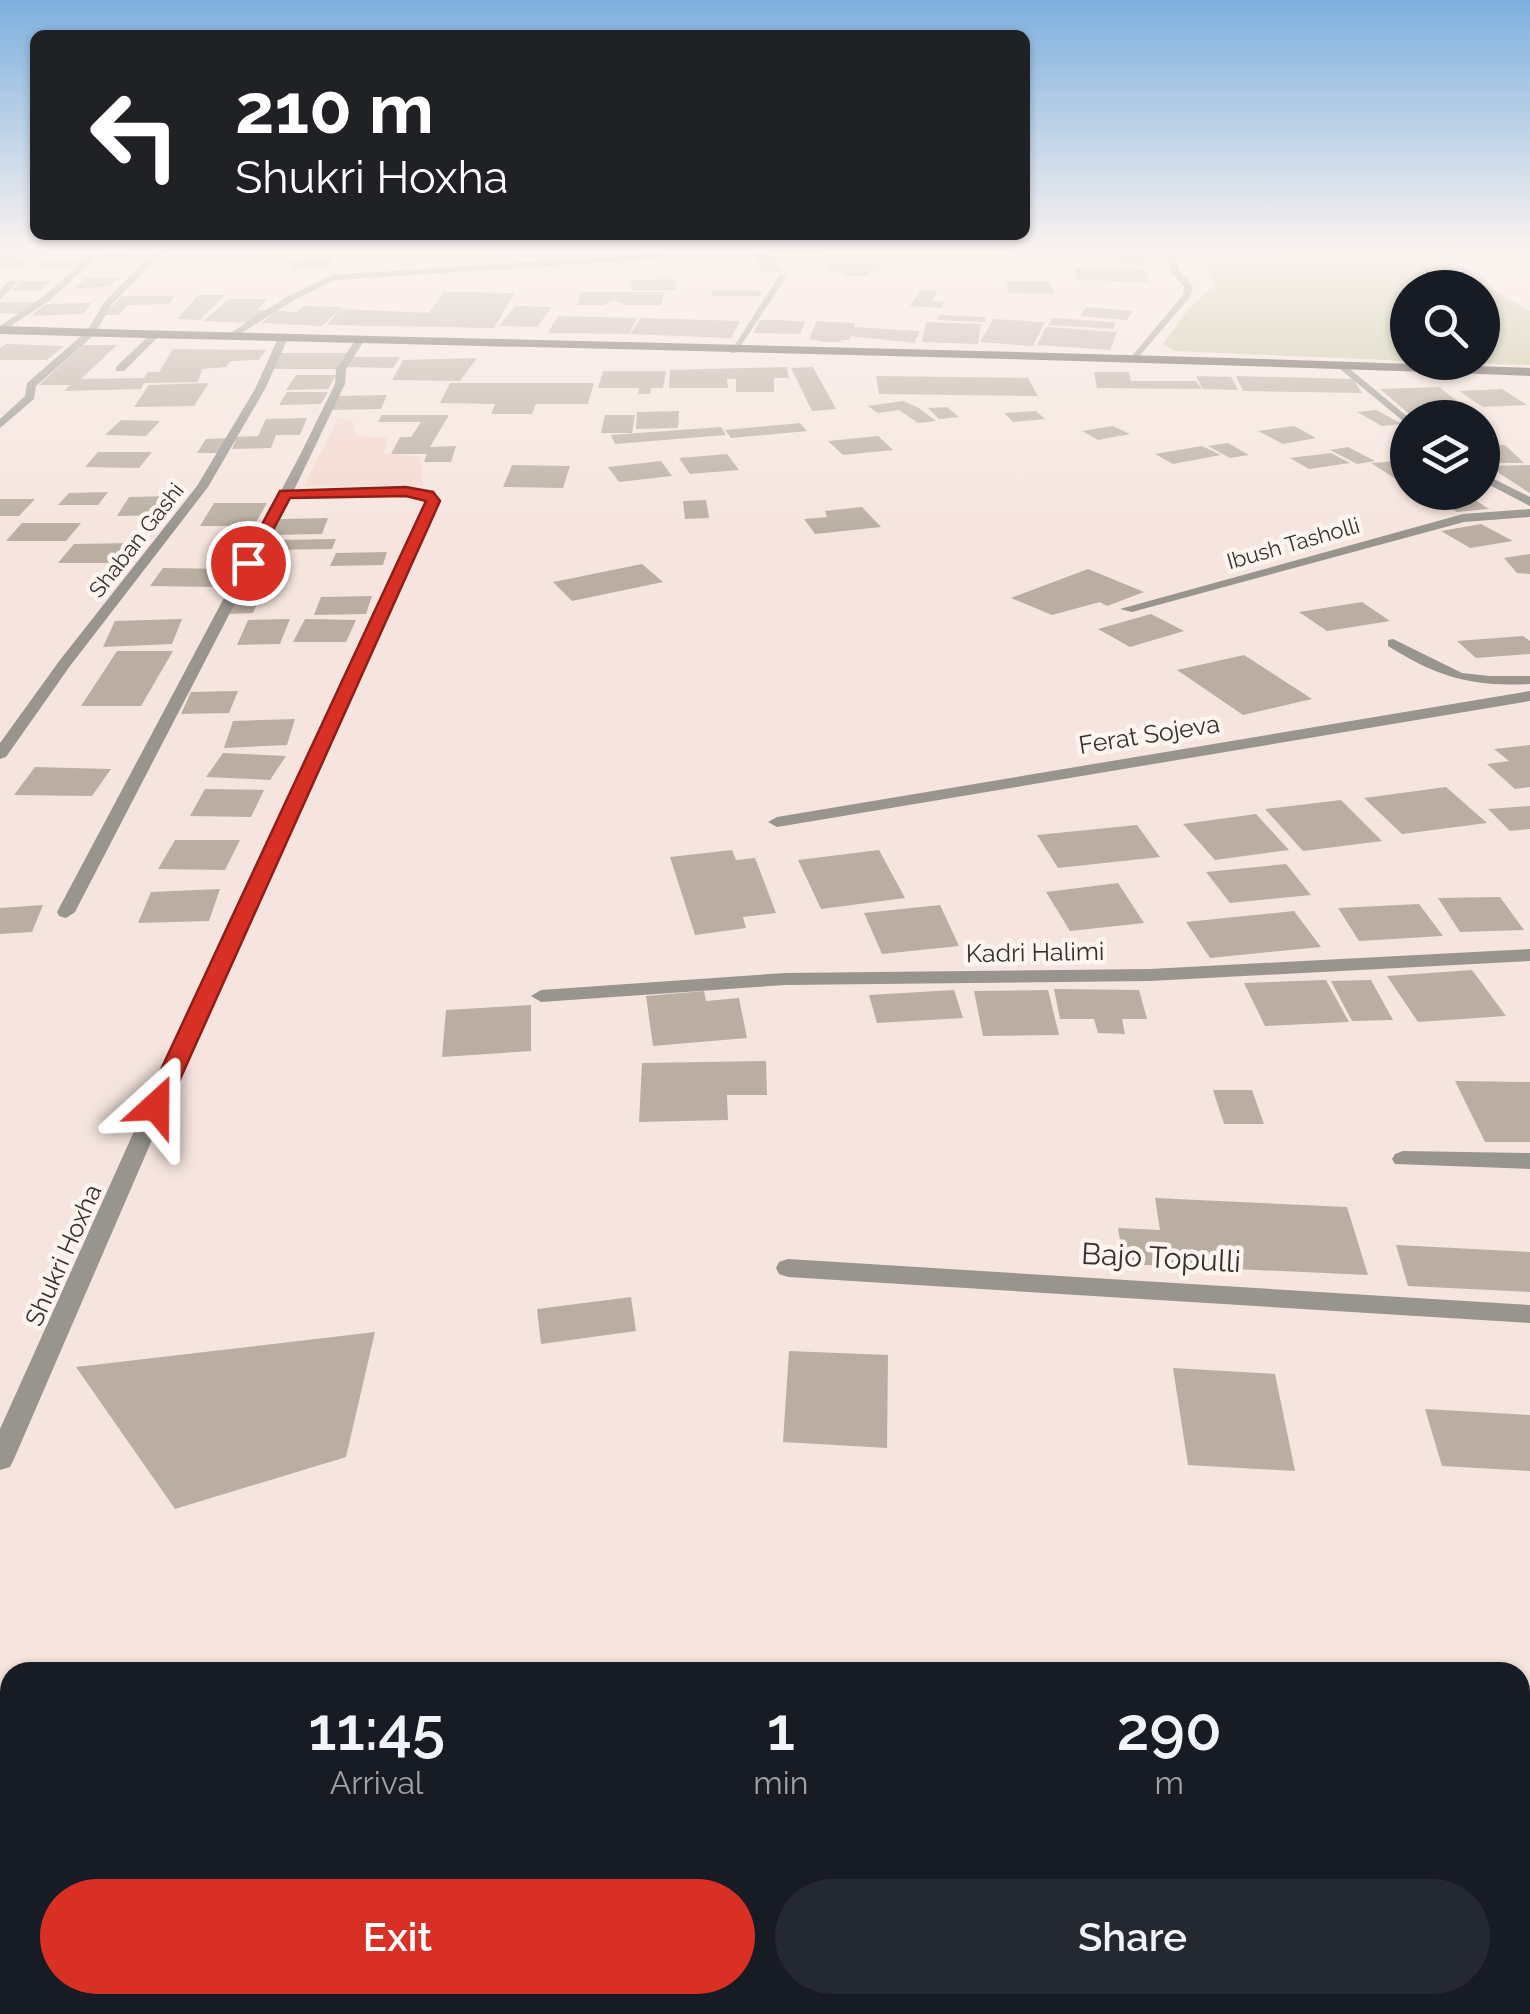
<!DOCTYPE html>
<style>
body{margin:0;font-family:Raleway,sans-serif;background:#242831;color:#f1f3f6;height:100vh;display:flex;flex-direction:column;font-size:38px;white-space:nowrap}
*{box-sizing:border-box;margin:0}
p{font-size:32px;color:#9ea1a6}
.icon{flex:none;width:55px;height:55px;fill:none;stroke:currentColor;stroke-width:2;stroke-linecap:round;stroke-linejoin:round}
.map{position:relative;flex:1;overflow:hidden}
.panel{position:absolute;left:0px;top:1662px;width:1530px;height:352px;display:flex;flex-direction:column;background:#171b24;border-radius:30px 30px 0 0;box-shadow:0 2px 8px #0004}
.panel>*{flex:none}
.hud{position:absolute;left:30px;top:30px;width:1000px;height:210px;border-radius:15px;box-shadow:0 2px 8px #0004;background:#202124;color:#fff;overflow:hidden}
.fabs{position:absolute;left:1390px;top:270px;display:grid;gap:20px}
.fabs a{display:grid;place-items:center;width:110px;height:110px;border-radius:50%;background:#171b24;box-shadow:0 2px 8px #0004;font-size:50px}
.pin{position:absolute;display:grid;place-items:center;width:85px;height:85px;color:#fff;margin:-42px;border:5px solid #fff;border-radius:50%;box-shadow:0 2px 10px #0007}
.me{position:absolute;width:110px;margin:-55px;rotate:24deg;stroke-linejoin:round;filter:drop-shadow(0 0 8px #0008)}
.turn{display:flex;align-items:center;gap:35px;height:210px;padding:0 40px;font-size:45px}
.turn .icon{width:130px;height:130px;stroke-width:2.5}
.turn b{display:block;font-size:70px;line-height:85px}
.eta{display:flex;justify-content:space-evenly;align-items:center;height:170px;text-align:center}
.eta b{font-size:60px;font-weight:600;line-height:70px}
.cta{display:flex;gap:20px;margin-top:auto;padding:20px 40px}
.cta a{flex:1;height:115px;border-radius:60px;background:#d93025;color:#fff;font-size:40px;font-weight:600;line-height:115px;text-align:center}
.cta a+a{background:#242831;color:#f1f3f6}
.map>svg:first-child{display:block}
</style>
<div class="map">
<svg width="1530" height="2014" viewBox="0 0 1530 2014">
<rect width="100%" height="100%" fill="#f6e5de"/>
<path fill="#f3d9d0" d="M 338,418 L 353,420 L 356,436 L 387,438 L 384,454 L 420,456 L 423,485 L 304,486 Z"/>
<path fill="#c2c7a0" d="M 1197,250 L 1421,250 L 1530,311 L 1530,365 L 1460,363 L 1482,362 L 1482,288 L 1408,288 L 1407,361 L 1175,351 L 1163,344 L 1189,308 L 1216,284 L 1197,256 Z"/>
<g fill="#baaea2">
<path d="M 9,250 L 46,250 L 40,257 L 4,258 L 30,259 L 20,267 L 0,267 L 0,259 Z"/>
<path d="M 104,250 L 138,250 L 132,256 L 97,257 Z"/>
<path d="M 814,250 L 817,253 L 771,255 L 780,272 L 762,273 L 751,251 Z"/>
<path d="M 1097,253 L 1142,255 L 1144,264 L 1097,259 Z"/>
<path d="M 330,257 L 333,267 L 292,270 L 290,261 Z"/>
<path d="M 83,260 L 77,268 L 36,269 L 44,261 Z"/>
<path d="M 827,264 L 877,264 L 880,271 L 867,271 L 869,276 L 843,276 L 841,271 L 829,271 Z"/>
<path d="M 1075,268 L 1146,270 L 1149,282 L 1077,280 Z"/>
<path d="M 85,278 L 119,278 L 109,287 L 76,288 Z"/>
<path d="M 675,279 L 677,290 L 631,290 L 631,280 Z"/>
<path d="M 21,281 L 50,281 L 41,290 L 11,291 Z"/>
<path d="M 1005,281 L 1049,281 L 1054,294 L 1009,293 Z"/>
<path d="M 712,290 L 761,291 L 761,296 L 711,296 Z"/>
<path d="M 921,290 L 937,290 L 933,301 L 944,302 L 942,308 L 910,306 Z"/>
<path d="M 444,292 L 515,293 L 494,328 L 327,325 L 341,309 L 429,313 Z"/>
<path d="M 581,292 L 664,292 L 661,305 L 627,305 L 613,300 L 604,305 L 577,305 Z"/>
<path d="M 198,295 L 225,295 L 200,320 L 177,319 Z"/>
<path d="M 122,296 L 175,296 L 169,304 L 128,305 L 119,315 L 104,315 Z"/>
<path d="M 229,299 L 267,299 L 257,310 L 265,310 L 250,323 L 203,321 Z"/>
<path d="M 0,302 L 36,303 L 21,314 L 0,313 Z"/>
<path d="M 92,303 L 83,314 L 30,316 L 46,304 Z"/>
<path d="M 304,306 L 343,307 L 322,326 L 262,323 L 276,311 L 296,312 Z"/>
<path d="M 515,306 L 552,307 L 537,327 L 499,326 Z"/>
<path d="M 1086,307 L 1133,311 L 1127,320 L 1080,316 Z"/>
<path d="M 939,315 L 986,317 L 985,322 L 938,320 Z"/>
<path d="M 558,316 L 637,318 L 629,334 L 548,333 Z"/>
<path d="M 641,318 L 740,321 L 731,338 L 630,334 Z"/>
<path d="M 1052,318 L 1115,322 L 1113,329 L 1049,325 Z"/>
<path d="M 993,319 L 1045,322 L 1033,346 L 980,342 Z"/>
<path d="M 760,320 L 780,320 L 805,322 L 800,334 L 753,333 Z"/>
<path d="M 817,321 L 855,323 L 854,327 L 920,331 L 914,343 L 851,336 L 849,340 L 839,340 L 844,342 L 825,342 L 809,339 Z"/>
<path d="M 926,322 L 981,324 L 978,344 L 922,342 Z"/>
<path d="M 1046,327 L 1117,332 L 1110,350 L 1037,345 Z"/>
<path d="M 6,344 L 64,346 L 47,360 L 0,360 L 0,348 Z"/>
<path d="M 83,345 L 117,345 L 81,379 L 144,378 L 148,372 L 159,372 L 173,349 L 266,350 L 259,360 L 231,361 L 226,367 L 202,369 L 198,382 L 144,383 L 141,389 L 64,391 L 70,385 L 39,385 Z"/>
<path d="M 281,353 L 347,353 L 336,369 L 268,369 Z"/>
<path d="M 350,357 L 400,357 L 393,368 L 343,367 Z"/>
<path d="M 477,358 L 460,381 L 392,380 L 403,360 Z"/>
<path d="M 787,367 L 789,378 L 774,378 L 774,392 L 736,392 L 736,379 L 727,379 L 728,388 L 669,388 L 670,370 Z"/>
<path d="M 813,367 L 836,409 L 812,411 L 791,368 Z"/>
<path d="M 603,371 L 666,371 L 663,388 L 651,388 L 650,394 L 638,394 L 639,388 L 598,388 Z"/>
<path d="M 1094,372 L 1129,372 L 1131,381 L 1196,381 L 1202,389 L 1097,388 Z"/>
<path d="M 296,375 L 336,375 L 328,389 L 286,390 Z"/>
<path d="M 876,376 L 1028,378 L 1038,396 L 879,394 Z"/>
<path d="M 1196,376 L 1231,377 L 1238,390 L 1203,389 Z"/>
<path d="M 1236,376 L 1353,379 L 1362,393 L 1243,391 Z"/>
<path d="M 209,383 L 194,406 L 134,407 L 149,385 Z"/>
<path d="M 450,383 L 594,383 L 588,404 L 536,404 L 532,414 L 491,414 L 495,404 L 440,403 Z"/>
<path d="M 1439,387 L 1479,418 L 1414,418 L 1380,389 Z"/>
<path d="M 1502,389 L 1527,405 L 1483,407 L 1459,391 Z"/>
<path d="M 287,392 L 328,392 L 321,404 L 279,405 Z"/>
<path d="M 387,395 L 381,409 L 330,410 L 337,396 Z"/>
<path d="M 903,401 L 919,408 L 936,421 L 918,423 L 899,410 L 878,413 L 868,406 Z"/>
<path d="M 947,407 L 959,417 L 939,419 L 928,408 Z"/>
<path d="M 1376,410 L 1402,424 L 1382,426 L 1357,412 Z"/>
<path d="M 679,411 L 678,428 L 636,429 L 637,412 Z"/>
<path d="M 1036,411 L 1045,419 L 1013,422 L 1004,413 Z"/>
<path d="M 382,415 L 449,415 L 430,447 L 456,446 L 451,462 L 424,462 L 427,454 L 391,454 L 400,437 L 411,437 L 421,422 L 378,422 Z"/>
<path d="M 605,415 L 635,415 L 632,433 L 601,433 Z"/>
<path d="M 307,418 L 300,435 L 276,435 L 271,448 L 232,449 L 237,437 L 258,436 L 266,419 Z"/>
<path d="M 121,420 L 160,421 L 146,436 L 105,435 Z"/>
<path d="M 800,423 L 807,431 L 731,438 L 725,430 Z"/>
<path d="M 1113,426 L 1130,434 L 1098,440 L 1082,431 Z"/>
<path d="M 1294,426 L 1316,438 L 1283,444 L 1258,431 Z"/>
<path d="M 721,427 L 726,435 L 615,444 L 611,435 Z"/>
<path d="M 878,436 L 893,450 L 843,455 L 828,441 Z"/>
<path d="M 228,438 L 219,453 L 197,453 L 206,439 Z"/>
<path d="M 1228,443 L 1249,455 L 1230,458 L 1208,446 Z"/>
<path d="M 1482,445 L 1505,445 L 1524,463 L 1482,463 Z"/>
<path d="M 1202,446 L 1221,455 L 1173,464 L 1155,454 Z"/>
<path d="M 1348,447 L 1375,461 L 1357,464 L 1330,450 Z"/>
<path d="M 98,452 L 152,452 L 139,468 L 85,467 Z"/>
<path d="M 1331,453 L 1350,463 L 1309,469 L 1290,458 Z"/>
<path d="M 727,454 L 739,470 L 690,474 L 679,458 Z"/>
<path d="M 1408,460 L 1408,487 L 1371,463 Z"/>
<path d="M 661,461 L 672,476 L 619,482 L 608,467 Z"/>
<path d="M 512,465 L 570,466 L 563,488 L 503,487 Z"/>
<path d="M 1530,465 L 1530,493 L 1488,466 Z"/>
<path d="M 108,492 L 98,505 L 58,505 L 69,493 Z"/>
<path d="M 170,496 L 160,515 L 117,516 L 129,497 Z"/>
<path d="M 1469,496 L 1489,509 L 1457,512 L 1438,499 Z"/>
<path d="M 0,499 L 35,499 L 19,516 L 0,516 Z"/>
<path d="M 706,500 L 709,518 L 685,519 L 683,501 Z"/>
<path d="M 214,503 L 267,503 L 254,526 L 200,526 Z"/>
<path d="M 862,507 L 881,527 L 815,534 L 804,519 L 827,517 L 825,511 Z"/>
<path d="M 328,518 L 322,534 L 272,535 L 280,519 Z"/>
<path d="M 22,523 L 81,523 L 66,541 L 6,541 Z"/>
<path d="M 1481,524 L 1513,541 L 1470,548 L 1441,531 Z"/>
<path d="M 336,539 L 332,549 L 271,550 L 275,540 Z"/>
<path d="M 134,543 L 119,563 L 58,563 L 74,544 Z"/>
<path d="M 387,552 L 383,565 L 330,566 L 336,553 Z"/>
<path d="M 1530,554 L 1530,574 L 1517,573 L 1504,558 Z"/>
<path d="M 642,564 L 663,582 L 572,601 L 553,582 Z"/>
<path d="M 163,568 L 228,569 L 216,587 L 150,586 Z"/>
<path d="M 1088,569 L 1144,592 L 1107,606 L 1100,602 L 1052,615 L 1011,598 Z"/>
<path d="M 261,594 L 253,613 L 229,614 L 237,595 Z"/>
<path d="M 372,596 L 366,614 L 314,615 L 321,597 Z"/>
<path d="M 1362,602 L 1390,621 L 1327,631 L 1299,612 Z"/>
<path d="M 1151,614 L 1184,631 L 1130,647 L 1098,629 Z"/>
<path d="M 182,619 L 172,644 L 103,647 L 115,621 Z"/>
<path d="M 290,619 L 280,644 L 237,645 L 248,620 Z"/>
<path d="M 305,619 L 356,620 L 346,642 L 293,642 Z"/>
<path d="M 1523,636 L 1530,641 L 1530,654 L 1476,658 L 1457,641 Z"/>
<path d="M 117,651 L 173,651 L 141,706 L 81,706 Z"/>
<path d="M 1244,655 L 1312,699 L 1243,715 L 1177,670 Z"/>
<path d="M 238,691 L 229,713 L 181,714 L 191,692 Z"/>
<path d="M 295,719 L 287,745 L 224,748 L 233,721 Z"/>
<path d="M 1530,745 L 1530,787 L 1515,789 L 1487,764 L 1509,761 L 1494,749 Z"/>
<path d="M 223,753 L 286,756 L 270,780 L 206,777 Z"/>
<path d="M 35,767 L 111,769 L 92,796 L 14,795 Z"/>
<path d="M 1446,787 L 1487,823 L 1402,834 L 1364,798 Z"/>
<path d="M 205,789 L 264,790 L 251,817 L 190,816 Z"/>
<path d="M 1341,800 L 1382,841 L 1303,851 L 1265,809 Z"/>
<path d="M 1530,806 L 1530,829 L 1510,831 L 1488,809 Z"/>
<path d="M 1256,814 L 1289,850 L 1215,860 L 1183,824 Z"/>
<path d="M 1137,825 L 1160,857 L 1058,868 L 1037,835 Z"/>
<path d="M 175,840 L 240,840 L 225,870 L 158,869 Z"/>
<path d="M 732,850 L 736,860 L 755,858 L 776,913 L 743,917 L 746,928 L 695,935 L 670,857 Z"/>
<path d="M 879,850 L 905,898 L 821,909 L 798,860 Z"/>
<path d="M 1286,864 L 1311,895 L 1230,903 L 1206,872 Z"/>
<path d="M 1118,883 L 1144,923 L 1070,931 L 1046,892 Z"/>
<path d="M 220,889 L 209,921 L 138,923 L 151,892 Z"/>
<path d="M 1500,897 L 1524,930 L 1460,932 L 1438,898 Z"/>
<path d="M 1419,904 L 1443,936 L 1359,941 L 1338,908 Z"/>
<path d="M 43,905 L 32,932 L 0,934 L 0,908 Z"/>
<path d="M 940,905 L 959,946 L 882,954 L 864,913 Z"/>
<path d="M 1294,911 L 1321,947 L 1210,958 L 1186,922 Z"/>
<path d="M 1472,970 L 1506,1016 L 1418,1022 L 1387,976 Z"/>
<path d="M 1326,980 L 1349,1022 L 1265,1026 L 1244,983 Z"/>
<path d="M 1371,980 L 1393,1020 L 1352,1021 L 1331,981 Z"/>
<path d="M 1054,989 L 1139,990 L 1147,1019 L 1122,1019 L 1125,1034 L 1098,1033 L 1094,1019 L 1060,1019 Z"/>
<path d="M 954,990 L 963,1018 L 877,1023 L 869,995 Z"/>
<path d="M 1048,990 L 1059,1035 L 983,1036 L 974,991 Z"/>
<path d="M 704,991 L 706,1001 L 739,998 L 747,1038 L 653,1046 L 646,996 Z"/>
<path d="M 531,1005 L 531,1051 L 442,1057 L 446,1010 Z"/>
<path d="M 766,1061 L 767,1095 L 727,1095 L 728,1120 L 639,1122 L 642,1063 Z"/>
<path d="M 1455,1081 L 1530,1082 L 1530,1142 L 1485,1142 Z"/>
<path d="M 1213,1090 L 1252,1090 L 1264,1124 L 1224,1124 Z"/>
<path d="M 1155,1198 L 1347,1207 L 1368,1275 L 1124,1264 L 1118,1228 L 1160,1230 Z"/>
<path d="M 1396,1245 L 1530,1252 L 1530,1292 L 1408,1286 Z"/>
<path d="M 631,1297 L 636,1331 L 541,1344 L 537,1309 Z"/>
<path d="M 375,1332 L 346,1457 L 175,1509 L 76,1367 Z"/>
<path d="M 789,1351 L 888,1355 L 887,1448 L 783,1442 Z"/>
<path d="M 1173,1368 L 1275,1374 L 1295,1471 L 1188,1465 Z"/>
<path d="M 1425,1409 L 1530,1415 L 1530,1471 L 1442,1466 Z"/>
<path d="M 1520,1776 L 1530,1808 L 1530,1855 L 1520,1854 Z"/>
<path d="M 215,2005 L 313,2005 L 311,2014 L 213,2014 Z"/>
</g>
<g fill="none" stroke-linecap="round" stroke-linejoin="round">
<g fill="#98948e" fill-rule="evenodd">
<path d="M 780,274 L 787,276 L 736,353 L 730,353 Z"/>
<path d="M 10,280 L 17,282 L 0,299 L 0,291 Z"/>
<path d="M 153,332 L 161,334 L 124,371 L 116,371 L 116,367 Z"/>
</g>
<g fill="#98948e" fill-rule="evenodd">
<path d="M 156,250 L 164,250 L 112,304 L 94,335 L 36,386 L 34,399 L 0,428 L 0,419 L 25,396 L 27,383 L 87,331 L 105,301 Z"/>
<path d="M 1124,250 L 1174,250 L 1180,272 L 1193,287 L 1190,297 L 1136,360 L 1131,357 L 1183,295 L 1184,287 L 1172,273 L 1167,255 Z"/>
<path d="M 667,253 L 670,258 L 335,280 L 294,300 L 232,339 L 224,337 L 288,296 L 333,275 Z"/>
<path d="M 88,257 L 95,259 L 50,300 L 0,333 L 0,326 L 44,296 Z"/>
<path d="M 283,335 L 288,338 L 265,389 L 208,487 L 70,666 L 6,757 L 0,759 L 0,743 L 60,660 L 197,486 L 255,389 L 278,338 Z"/>
<path d="M 356,339 L 364,341 L 346,369 L 345,384 L 294,490 L 405,487 L 432,492 L 439,501 L 245,925 L 14,1459 L 10,1467 L 0,1470 L 0,1429 L 227,925 L 427,501 L 405,495 L 290,497 L 75,912 L 66,918 L 59,916 L 57,912 L 300,455 L 335,384 L 336,369 Z"/>
<path d="M 1530,509 L 1530,517 L 1464,522 L 1132,612 L 1120,609 L 1463,514 Z"/>
<path d="M 1393,639 L 1462,673 L 1489,676 L 1530,676 L 1530,684 C 1470,687 1438,677 1388,646 L 1388,640 Z"/>
<path d="M 1530,691 L 1530,701 L 777,827 L 768,822 L 777,817 Z"/>
<path d="M 1530,949 L 1530,961 L 1150,981 L 785,985 L 541,1002 L 531,996 L 541,990 L 785,973 L 1150,969 Z"/>
<path d="M 1403,1151 L 1530,1153 L 1530,1169 L 1395,1164 L 1392,1159 L 1395,1154 Z"/>
<path d="M 788,1259 L 1530,1305 L 1530,1323 L 788,1277 L 779,1274 L 776,1268 L 779,1262 Z"/>
<path d="M 600,2005 L 636,2005 L 637,2014 L 601,2014 Z"/>
<path d="M 717,2005 L 884,2005 L 888,2014 L 721,2014 Z"/>
</g>
<g fill="#98948e" fill-rule="evenodd">
<path d="M 1344,364 L 1409,418 L 1408,425 L 1340,369 Z"/>
<path d="M 1482,473 L 1530,497 L 1530,506 L 1482,481 Z"/>
</g>
<path fill="#565046" fill-rule="evenodd" d="M 0,326 C 510,341 1020,349 1530,368 L 1530,376 C 1020,356 510,348 0,334 Z"/>
</g>
<linearGradient id="sky" x2="0" y2="1"><stop stop-color="#7db0df"/><stop offset="0.47" stop-color="#fbf3f0"/><stop offset="1" stop-color="#fbf3f0" stop-opacity="0"/></linearGradient>
<rect width="1530" height="532" fill="url(#sky)"/>
<path fill="#d93025" stroke="#8d1f18" stroke-width="2.5" d="M 406,487 L 433,492 L 440,501 L 168,1106 L 165,1111 L 148,1111 L 144,1106 L 426,501 L 406,496 L 290,498 L 254,566 L 241,563 L 280,491 Z"/>
<g text-anchor="middle" stroke-width="9" stroke-linejoin="round" paint-order="stroke">
<g font-size="22" fill="#37302e" stroke="#fef4f0">
<text transform="translate(136 540) rotate(-52)" y="8">Shaban Gashi</text>
<text transform="translate(1293 543) rotate(-16)" y="8">Ibush Tasholli</text>
</g>
<g font-size="25" fill="#37302e" stroke="#fef4f0">
<text transform="translate(1149 734) rotate(-9)" y="9">Ferat Sojeva</text>
<text transform="translate(1035 952) rotate(-1)" y="9">Kadri Halimi</text>
<text transform="translate(63 1255) rotate(-66)" y="9">Shukri Hoxha</text>
</g>
<g font-size="30" fill="#37302e" stroke="#fef4f0">
<text transform="translate(1161 1258) rotate(3)" y="10">Bajo Topulli</text>
</g>
</g>
</svg>
<div class="fabs">
<a><svg class="icon" aria-label="search" viewBox="0 0 24 24"><circle cx="10" cy="10" r="6"/><path d="M15 15l6 6"/></svg></a>
<a><svg class="icon" aria-label="layers" viewBox="0 0 24 24"><path d="M12 4l9 5-9 5-9-5zM3 14l9 5 9-5"/></svg></a>
</div>
<div class="pin" style="left:248px;top:563px;background:#d93025"><svg class="icon" aria-label="arrive" viewBox="0 0 24 24"><path d="M6 21V4h12l-3 4 3 4H6"/></svg></div>
<svg class="me" style="left:156px;top:1106px" viewBox="-20 -20 40 40"><path d="M0-17L14 15 0 8-14 15z" fill="#d93025" stroke="#fff" stroke-width="4"/></svg>
<div class="hud">
<div class="turn"><svg class="icon" aria-label="left" viewBox="0 0 24 24"><path d="M17 20v-9H6M10 6l-5 5 5 5"/></svg><div><b>210 m</b>Shukri Hoxha</div></div>
</div>
<section class="panel">
<div class="eta">
<div><b>11:45</b><p>Arrival</p></div>
<div><b>1</b><p>min</p></div>
<div><b>290</b><p>m</p></div>
</div>
<div class="cta"><a>Exit</a><a>Share</a></div>
</section>
</div>
